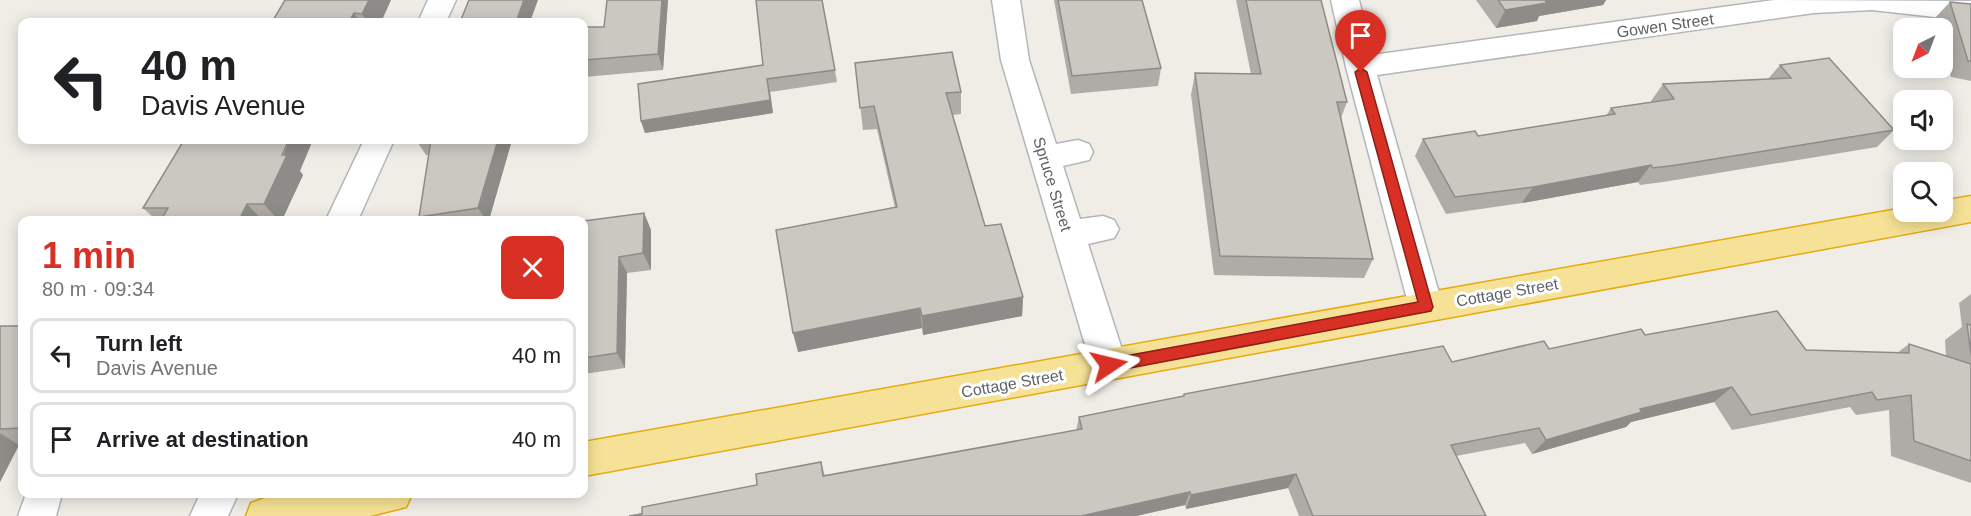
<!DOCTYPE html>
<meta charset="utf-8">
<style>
body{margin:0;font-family:Arial,sans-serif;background:#f2f2f2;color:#202124;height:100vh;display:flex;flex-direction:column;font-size:22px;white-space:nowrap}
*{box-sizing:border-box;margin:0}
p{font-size:20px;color:#757577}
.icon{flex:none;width:33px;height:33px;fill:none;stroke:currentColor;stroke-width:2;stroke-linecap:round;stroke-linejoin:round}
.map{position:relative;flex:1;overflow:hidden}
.details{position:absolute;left:18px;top:216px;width:570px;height:282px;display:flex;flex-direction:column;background:#fff;border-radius:12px;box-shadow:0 3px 15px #0003}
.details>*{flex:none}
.guide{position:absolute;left:18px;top:18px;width:570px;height:126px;border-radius:12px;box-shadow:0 3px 15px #0003;background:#fff;color:#202124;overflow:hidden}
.needle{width:39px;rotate:222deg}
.tools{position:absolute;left:1893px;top:18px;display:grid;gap:12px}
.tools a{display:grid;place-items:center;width:60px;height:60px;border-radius:12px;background:#fff;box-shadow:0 3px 15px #0003;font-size:30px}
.pin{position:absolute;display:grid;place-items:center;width:51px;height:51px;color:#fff;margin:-62px -26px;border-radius:50% 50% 50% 0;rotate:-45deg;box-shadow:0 0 6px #0007}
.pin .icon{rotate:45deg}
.me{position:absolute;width:66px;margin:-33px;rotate:80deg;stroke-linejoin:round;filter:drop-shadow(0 0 4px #0008)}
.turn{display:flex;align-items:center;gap:21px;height:126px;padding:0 24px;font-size:27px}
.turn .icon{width:78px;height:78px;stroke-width:2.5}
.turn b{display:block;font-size:42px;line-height:51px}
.round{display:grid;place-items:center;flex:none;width:63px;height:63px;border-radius:12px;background:#f2f2f2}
.summary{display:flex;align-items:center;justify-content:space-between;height:102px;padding:0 24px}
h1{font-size:36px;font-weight:700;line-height:45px;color:#d93025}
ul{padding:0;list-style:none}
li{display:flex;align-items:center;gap:18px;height:75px;margin:0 12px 9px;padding:0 12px;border:3px solid #e0e0e0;border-radius:12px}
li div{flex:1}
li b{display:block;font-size:22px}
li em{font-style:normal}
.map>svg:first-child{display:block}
</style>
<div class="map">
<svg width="1971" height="516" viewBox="0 0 1971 516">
<rect width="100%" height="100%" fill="#efede6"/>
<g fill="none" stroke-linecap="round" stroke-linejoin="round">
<defs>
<g id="minor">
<path d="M 428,0 L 456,0 L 446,22 L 418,22 Z"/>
<path d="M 992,0 L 1020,0 L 1029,60 L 1056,144 L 1078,140 L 1089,144 L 1093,152 L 1089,160 L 1063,166 L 1080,219 L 1103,216 L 1114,220 L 1119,229 L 1114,238 L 1088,244 L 1127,365 L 1121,376 L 1109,380 L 1097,376 L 1091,365 L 1001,60 Z"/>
<path d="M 1331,0 L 1359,0 L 1372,55 L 1774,0 L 1971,1 L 1971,21 L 1872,10 L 1814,13 L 1377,75 L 1443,307 L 1438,317 L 1426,321 L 1414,317 L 1409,307 L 1346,67 Z"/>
<path d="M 364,140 L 394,140 L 358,220 L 326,220 Z"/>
<path d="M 26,494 L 62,494 L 56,516 L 18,516 Z"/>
<path d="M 200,494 L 238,494 L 228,516 L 190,516 Z"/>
</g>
<g id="highway">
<path d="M 1971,196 L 1971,222 L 584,476 L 584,442 L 1904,208 L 1904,212 L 1942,212 L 1942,201 Z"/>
<path d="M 290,494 L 412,494 L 406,507 L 370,516 L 246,516 L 251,503 L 265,498 Z"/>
</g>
</defs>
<use href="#minor" stroke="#b3b6ba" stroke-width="3"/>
<use href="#highway" stroke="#e6ab0f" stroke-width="3"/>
<use href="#minor" fill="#fff" fill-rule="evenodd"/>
<use href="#highway" fill="#f6e296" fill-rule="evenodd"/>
</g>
<g fill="#afaca7">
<path d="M 285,0 L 391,0 L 381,22 L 272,22 Z"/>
<path d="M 607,0 L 668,0 L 663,70 L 584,77 L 584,27 L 604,27 Z"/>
<path d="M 822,0 L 837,82 L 770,92 L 773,113 L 645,133 L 641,121 L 763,65 Z"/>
<path d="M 1054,0 L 1142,0 L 1161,68 L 1158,86 L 1071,94 Z"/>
<path d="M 1236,0 L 1321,0 L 1347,102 L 1341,118 L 1373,259 L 1364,278 L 1214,275 L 1191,95 L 1195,73 L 1251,74 Z"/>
<path d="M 1476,0 L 1606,0 L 1603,5 L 1539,16 L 1537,21 L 1496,28 Z"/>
<path d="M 1950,2 L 1971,4 L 1971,81 L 1951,77 L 1942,48 L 1942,28 L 1937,28 L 1934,19 Z"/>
<path d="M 855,63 L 961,92 L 961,114 L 953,115 L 985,226 L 1023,297 L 1022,316 L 923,335 L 922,328 L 798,352 L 895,208 L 877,129 L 863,130 Z"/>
<path d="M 1780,65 L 1894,130 L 1877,147 L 1663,182 L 1640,185 L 1638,182 L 1522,203 L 1446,214 L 1415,156 L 1423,139 L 1478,136 L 1606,116 L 1611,108 L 1651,102 L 1651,101 L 1663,84 L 1768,79 Z"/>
<path d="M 416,140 L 512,140 L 489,220 L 422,220 L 419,217 L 429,155 L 426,155 Z"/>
<path d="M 300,171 L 303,175 L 282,220 L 156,220 L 143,208 Z"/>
<path d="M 644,213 L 651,230 L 651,270 L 627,273 L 625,368 L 584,374 L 584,221 Z"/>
<path d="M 1971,294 L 1971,483 L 1891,456 L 1889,410 L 1856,415 L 1850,407 L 1732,430 L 1714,402 L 1631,422 L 1626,427 L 1532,454 L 1525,443 L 1456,456 L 1486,516 L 1299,516 L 1288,488 L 1186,509 L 1185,505 L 1136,516 L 629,516 L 757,485 L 821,462 L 825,476 L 1076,431 L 1079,417 L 1183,396 L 1184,394 L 1452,362 L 1549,349 L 1645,335 L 1806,350 L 1897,353 L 1909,344 L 1946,356 L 1945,340 L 1962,327 L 1959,303 Z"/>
<path d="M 0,326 L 22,326 L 22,445 L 19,445 L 0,482 Z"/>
</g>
<g fill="#8e8c88">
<path d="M 369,0 L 391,0 L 381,22 L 367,22 L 362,14 Z"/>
<path d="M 524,0 L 538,0 L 530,22 L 516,22 Z"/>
<path d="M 662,0 L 668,0 L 663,70 L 658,54 Z"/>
<path d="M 1543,0 L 1606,0 L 1603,5 L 1539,16 L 1537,21 L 1496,28 L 1505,10 Z"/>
<path d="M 354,13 L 360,22 L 349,22 Z"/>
<path d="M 767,79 L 770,92 L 773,113 L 645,133 L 641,121 Z"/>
<path d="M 289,140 L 313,140 L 300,171 L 303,175 L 282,220 L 278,220 L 264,204 Z"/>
<path d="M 498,140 L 512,140 L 489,220 L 486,220 L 478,208 Z"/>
<path d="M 1651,165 L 1638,182 L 1522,203 L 1533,187 Z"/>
<path d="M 247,204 L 262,220 L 239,220 Z"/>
<path d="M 644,213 L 651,230 L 651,270 L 643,253 Z"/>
<path d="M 619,257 L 627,273 L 625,368 L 617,353 Z"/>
<path d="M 1023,297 L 1022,316 L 923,335 L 922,316 Z"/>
<path d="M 920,308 L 922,328 L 798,352 L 793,333 Z"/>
<path d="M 1732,387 L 1714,402 L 1631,422 L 1626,427 L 1532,454 L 1546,440 L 1640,409 Z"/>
<path d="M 0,433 L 19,445 L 0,482 Z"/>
<path d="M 1296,474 L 1288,488 L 1186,509 L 1191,495 Z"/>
<path d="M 1190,492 L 1185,505 L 1136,516 L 1081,516 Z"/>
</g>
<g fill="#cbc8c2" stroke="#8e8c88" stroke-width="1.5">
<path d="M 285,0 L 369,0 L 362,14 L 354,13 L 349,22 L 272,22 Z"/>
<path d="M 469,0 L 524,0 L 516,22 L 460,22 Z"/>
<path d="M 607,0 L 662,0 L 658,54 L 584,60 L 584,27 L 604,27 Z"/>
<path d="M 756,0 L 822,0 L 835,70 L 767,79 L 770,100 L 641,121 L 638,84 L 763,65 Z"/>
<path d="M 1058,0 L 1142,0 L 1161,68 L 1072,76 Z"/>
<path d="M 1246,0 L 1321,0 L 1347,102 L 1337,102 L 1373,259 L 1220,256 L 1195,73 L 1261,74 Z"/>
<path d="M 1498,0 L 1545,0 L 1547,3 L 1505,10 Z"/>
<path d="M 1950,2 L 1971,4 L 1971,61 L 1968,61 Z"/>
<path d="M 952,52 L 961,92 L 946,93 L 985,226 L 1001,224 L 1023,297 L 922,316 L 920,308 L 793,333 L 776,230 L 897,207 L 874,106 L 860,108 L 855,63 Z"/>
<path d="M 1829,58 L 1894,130 L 1677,165 L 1653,168 L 1651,165 L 1533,187 L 1455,197 L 1423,139 L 1475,131 L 1478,136 L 1615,114 L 1611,108 L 1674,99 L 1663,84 L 1791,78 L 1780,65 Z"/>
<path d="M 184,140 L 289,140 L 282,155 L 287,155 L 264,204 L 247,204 L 239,220 L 161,220 L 168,208 L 143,208 Z"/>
<path d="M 431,140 L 498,140 L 478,208 L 419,217 Z"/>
<path d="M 644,213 L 643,253 L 619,257 L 617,353 L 584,358 L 584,221 Z"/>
<path d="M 1777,311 L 1806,350 L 1909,353 L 1909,344 L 1971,364 L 1971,461 L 1914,441 L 1911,395 L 1877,400 L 1872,392 L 1751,415 L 1732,387 L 1640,409 L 1642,412 L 1546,440 L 1539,428 L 1451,445 L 1486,516 L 1313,516 L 1296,474 L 1191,495 L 1190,492 L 1081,516 L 629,516 L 642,514 L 642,507 L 757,485 L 756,474 L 821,462 L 823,476 L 1082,429 L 1079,417 L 1184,396 L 1184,394 L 1443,346 L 1452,362 L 1544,341 L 1549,349 L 1641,329 L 1645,335 Z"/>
<path d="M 1967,324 L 1971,325 L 1971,355 Z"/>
<path d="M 0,326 L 22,326 L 22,428 L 0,429 Z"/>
</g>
<path fill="#d93025" stroke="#8d1f18" stroke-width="1.5" d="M 1361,68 L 1367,72 L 1433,307 L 1431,311 L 1109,372 L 1103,370 L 1101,365 L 1103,361 L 1109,359 L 1418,302 L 1355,72 Z"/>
<g text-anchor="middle" stroke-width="6" stroke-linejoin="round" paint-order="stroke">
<g font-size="16" fill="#5e6165" stroke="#fff">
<text transform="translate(1665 25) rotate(-8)" y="6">Gowen Street</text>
<text transform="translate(1053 184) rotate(73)" y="6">Spruce Street</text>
<text transform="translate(1507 292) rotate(-10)" y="6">Cottage Street</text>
<text transform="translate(1012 383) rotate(-10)" y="6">Cottage Street</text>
</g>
</g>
</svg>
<div class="tools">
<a><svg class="needle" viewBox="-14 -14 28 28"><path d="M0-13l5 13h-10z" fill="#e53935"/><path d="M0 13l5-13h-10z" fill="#757577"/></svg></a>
<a><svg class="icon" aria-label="sound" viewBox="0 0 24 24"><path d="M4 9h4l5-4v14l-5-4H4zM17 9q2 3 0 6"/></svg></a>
<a><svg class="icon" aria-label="search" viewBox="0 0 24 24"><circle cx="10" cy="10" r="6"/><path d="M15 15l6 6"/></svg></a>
</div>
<div class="pin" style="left:1361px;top:72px;background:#d93025"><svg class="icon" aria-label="arrive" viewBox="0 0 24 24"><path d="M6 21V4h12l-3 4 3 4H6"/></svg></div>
<svg class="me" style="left:1109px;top:365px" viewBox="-20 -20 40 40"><path d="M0-17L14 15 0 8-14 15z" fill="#d93025" stroke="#fff" stroke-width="4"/></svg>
<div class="guide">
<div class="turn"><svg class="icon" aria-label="left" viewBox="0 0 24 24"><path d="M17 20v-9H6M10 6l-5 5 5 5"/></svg><div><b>40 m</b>Davis Avenue</div></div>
</div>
<section class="details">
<div class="summary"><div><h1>1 min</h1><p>80 m · 09:34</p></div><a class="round" style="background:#d93025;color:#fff"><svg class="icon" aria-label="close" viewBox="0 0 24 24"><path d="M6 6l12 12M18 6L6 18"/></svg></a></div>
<ul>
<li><svg class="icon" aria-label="left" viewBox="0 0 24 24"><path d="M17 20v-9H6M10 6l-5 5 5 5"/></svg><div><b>Turn left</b><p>Davis Avenue</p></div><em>40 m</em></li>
<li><svg class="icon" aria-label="arrive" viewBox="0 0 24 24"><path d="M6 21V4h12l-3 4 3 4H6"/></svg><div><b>Arrive at destination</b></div><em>40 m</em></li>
</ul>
</section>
</div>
